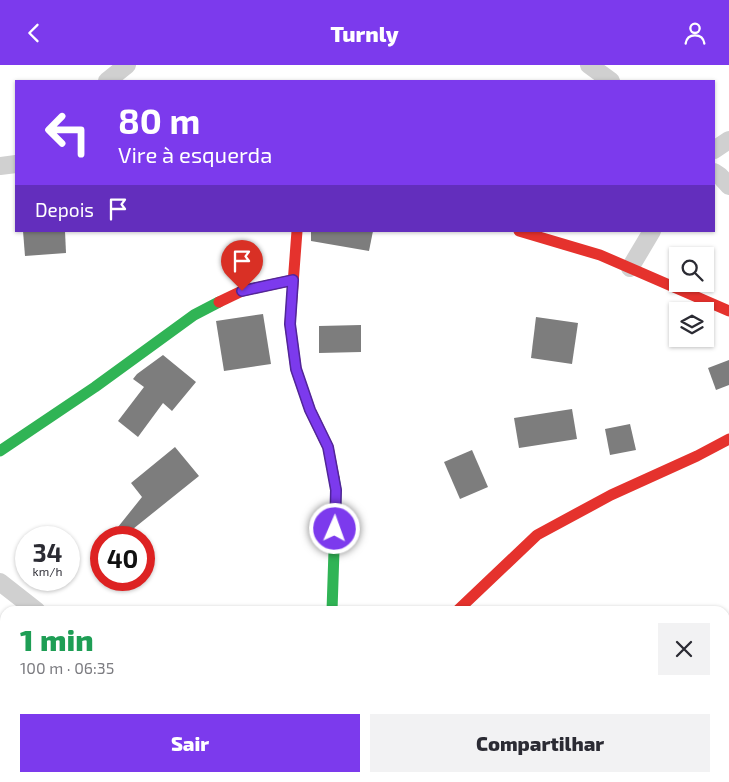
<!DOCTYPE html>
<html lang="pt">
<meta charset="utf-8">
<style>
body{margin:0;font-family:"Exo 2",sans-serif;background:#f2f2f3;color:#2b2b33;height:100vh;display:flex;flex-direction:column;font-size:19px;white-space:nowrap}
*{box-sizing:border-box;margin:0}
p{font-size:16px;color:#7c7c81}
.icon{flex:none;width:28px;height:28px;fill:none;stroke:currentColor;stroke-width:2;stroke-linecap:round;stroke-linejoin:round}
.map{position:relative;flex:1;overflow:hidden}
.side{position:absolute;left:0px;top:541px;width:730px;height:176px;display:flex;flex-direction:column;background:#fff;border-radius:15px 15px 0 0;box-shadow:0 1px 4px #0004}
.side>*{flex:none}
.top-card{position:absolute;left:15px;top:15px;width:700px;height:152px;border-radius:0px;box-shadow:0 1px 4px #0004;background:#7c3aed;color:#fff;overflow:hidden}
.fabs{position:absolute;left:669px;top:182px;display:grid;gap:10px}
.fabs a{display:grid;place-items:center;width:45px;height:45px;border-radius:0px;background:#fff;box-shadow:0 1px 4px #0004;font-size:25px}
.speed{position:absolute;left:15px;top:461px;display:flex;gap:10px;font-size:25px;font-weight:700;text-align:center}
.speed>*{display:grid;place-content:center;width:65px;height:65px;border-radius:50%;background:#fff;box-shadow:0 1px 4px #0004;line-height:1}
.speed small{font-size:12px;font-weight:400}
.speed .limit{border:8px solid #d22;background:#fff;color:#111}
.pin{position:absolute;display:grid;place-items:center;width:42px;height:42px;color:#fff;margin:-51px -21px;border-radius:50% 50% 50% 0;rotate:-45deg;box-shadow:0 0 5px #0007}
.pin .icon{rotate:45deg}
.me{position:absolute;width:55px;margin:-28px;rotate:2deg;stroke-linejoin:round;filter:drop-shadow(0 0 4px #0008)}
.turn{display:flex;align-items:center;gap:18px;height:105px;padding:0 20px;font-size:22px}
.turn .icon{width:65px;height:65px;stroke-width:2.5}
.turn b{display:block;font-size:35px;line-height:42px}
.then{display:flex;align-items:center;height:48px;padding:0 20px;background:#0003;gap:10px;font-size:19px}
.round{display:grid;place-items:center;flex:none;width:52px;height:52px;border-radius:0px;background:#f2f2f3}
.head{display:flex;align-items:center;justify-content:space-between;height:85px;padding:0 20px}
h1{font-size:30px;font-weight:800;line-height:38px;color:#1e9e55}
.action{display:flex;gap:10px;margin-top:auto;padding:10px 20px}
.action a{flex:1;height:58px;border-radius:0px;background:#7c3aed;color:#fff;font-size:20px;font-weight:800;line-height:58px;text-align:center}
.action a+a{background:#f2f2f3;color:#2b2b33}
header{display:flex;justify-content:space-between;align-items:center;height:65px;padding:0 20px;background:#7c3aed;color:#fff;font-size:22px;font-weight:800}
.map>svg:first-child{display:block}
</style>
<header><svg class="icon" aria-label="back" viewBox="0 0 24 24"><path d="M15 5l-7 7 7 7"/></svg>Turnly<svg class="icon" aria-label="person" viewBox="0 0 24 24"><circle cx="12" cy="8" r="4"/><path d="M4 21q1-7 8-7t8 7"/></svg></header>
<div class="map">
<svg width="729" height="717" viewBox="0 0 729 717">
<rect width="100%" height="100%" fill="#fff"/>
<g fill="#7d7d7d">
<path d="M 23,166 L 65,166 L 66,188 L 25,191 Z"/>
<path d="M 311,166 L 373,166 L 369,186 L 311,176 Z"/>
<path d="M 263,249 L 271,299 L 224,306 L 216,256 Z"/>
<path d="M 536,252 L 578,258 L 572,299 L 531,293 Z"/>
<path d="M 361,260 L 361,287 L 319,288 L 319,261 Z"/>
<path d="M 163,290 L 196,317 L 172,346 L 163,338 L 138,372 L 118,356 L 144,322 L 133,314 L 137,309 Z"/>
<path d="M 729,295 L 729,320 L 716,325 L 708,303 Z"/>
<path d="M 572,344 L 577,374 L 519,383 L 514,353 Z"/>
<path d="M 630,359 L 636,385 L 610,390 L 605,364 Z"/>
<path d="M 175,382 L 199,411 L 123,472 L 110,472 L 142,432 L 131,418 Z"/>
<path d="M 472,385 L 488,422 L 460,434 L 444,397 Z"/>
</g>
<g fill="none" stroke-linecap="round" stroke-linejoin="round">
<g stroke="#d0d0d0" stroke-width="18">
<path d="M 589,0 L 611,16"/>
<path d="M 107,16 L 127,0"/>
<path d="M 714,85 L 729,75"/>
<path d="M 0,101 L 16,99"/>
<path d="M 714,107 L 720,111 L 729,121"/>
<path d="M 630,203 L 652,166"/>
<path d="M 0,517 L 37,546"/>
<path d="M 0,617 L 5,620"/>
<path d="M 725,653 L 729,660"/>
<path d="M 132,712 L 138,717"/>
<path d="M 250,712 L 256,717"/>
<path d="M 323,717 L 327,712"/>
<path d="M 628,717 L 633,712"/>
</g>
<g stroke="#30b455" stroke-width="11">
<path d="M 0,386 L 95,322 L 194,250 L 219,237"/>
<path d="M 332,546 L 336,425 L 334,413"/>
</g>
<g stroke="#e5322d" stroke-width="11">
<path d="M 297,166 L 290,259 L 296,304 L 310,345 L 328,382 L 334,413"/>
<path d="M 519,166 L 600,190 L 729,246"/>
<path d="M 219,237 L 242,226 L 293,215"/>
<path d="M 457,546 L 537,470 L 611,430 L 697,391 L 729,374"/>
</g>
</g>
<g fill="none" stroke-linecap="round" stroke-linejoin="round">
<defs>
<path id="route" d="M 242,226 L 293,215 L 290,259 L 296,304 L 310,345 L 328,382 L 336,425 L 335,464"/>
</defs>
<use href="#route" stroke="#51269a" stroke-width="12"/>
<use href="#route" stroke="#7c3aed" stroke-width="9"/>
</g>
</svg>
<div class="fabs">
<a><svg class="icon" aria-label="search" viewBox="0 0 24 24"><circle cx="10" cy="10" r="6"/><path d="M15 15l6 6"/></svg></a>
<a><svg class="icon" aria-label="layers" viewBox="0 0 24 24"><path d="M12 4l9 5-9 5-9-5zM3 14l9 5 9-5"/></svg></a>
</div>
<div class="speed"><div>34<small>km/h</small></div><div class="limit">40</div></div>
<div class="pin" style="left:242px;top:226px;background:#d93025"><svg class="icon" aria-label="arrive" viewBox="0 0 24 24"><path d="M6 21V4h12l-3 4 3 4H6"/></svg></div>
<svg class="me" style="left:335px;top:464px" viewBox="-20 -20 40 40"><circle r="17" fill="#7c3aed" stroke="#fff" stroke-width="3"/><path d="M0-11L8 9 0 5-8 9z" fill="#fff"/></svg>
<div class="top-card">
<div class="turn"><svg class="icon" aria-label="left" viewBox="0 0 24 24"><path d="M17 20v-9H6M10 6l-5 5 5 5"/></svg><div><b>80 m</b>Vire à esquerda</div></div>
<div class="then">Depois<svg class="icon" aria-label="arrive" viewBox="0 0 24 24"><path d="M6 21V4h12l-3 4 3 4H6"/></svg></div>
</div>
<section class="side">
<div class="head"><div><h1>1 min</h1><p>100 m · 06:35</p></div><a class="round"><svg class="icon" aria-label="close" viewBox="0 0 24 24"><path d="M6 6l12 12M18 6L6 18"/></svg></a></div>
<div class="action"><a>Sair</a><a>Compartilhar</a></div>
</section>
</div>
